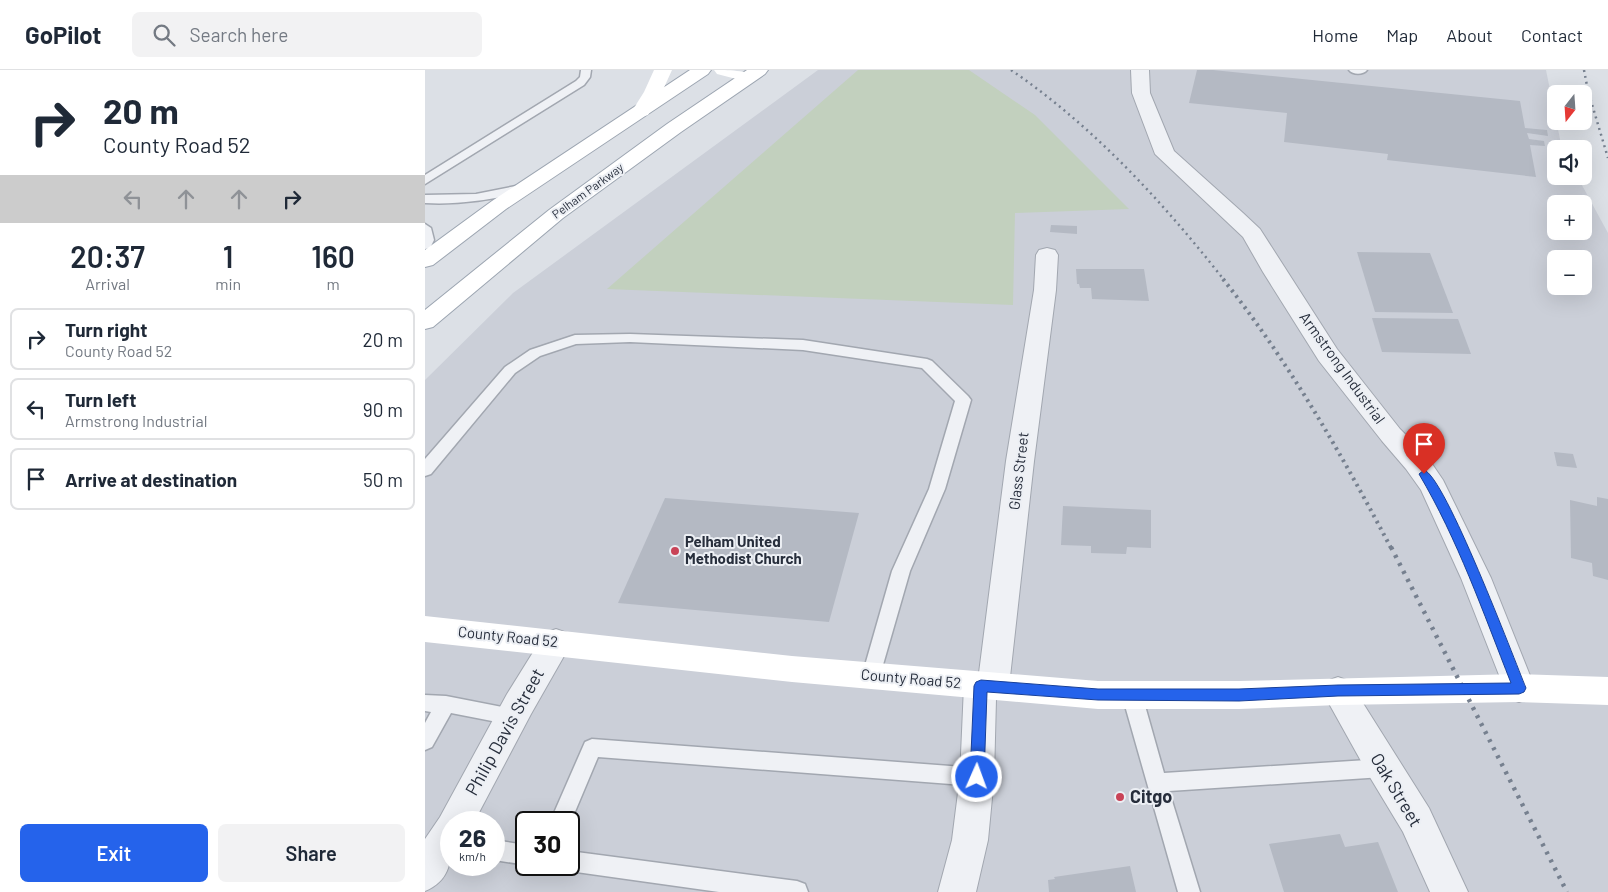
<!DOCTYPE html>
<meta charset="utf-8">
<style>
body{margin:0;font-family:Barlow,sans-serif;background:#f2f2f3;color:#1f2937;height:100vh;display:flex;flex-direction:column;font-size:19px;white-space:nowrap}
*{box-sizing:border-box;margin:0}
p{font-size:16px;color:#747a83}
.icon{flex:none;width:28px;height:28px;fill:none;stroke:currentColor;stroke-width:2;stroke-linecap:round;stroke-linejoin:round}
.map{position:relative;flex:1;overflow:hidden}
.drawer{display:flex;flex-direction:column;background:#fff;width:425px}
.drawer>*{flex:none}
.hud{background:#fff;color:#1f2937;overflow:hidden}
.needle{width:32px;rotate:197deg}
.controls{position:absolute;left:1122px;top:15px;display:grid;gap:10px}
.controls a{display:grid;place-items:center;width:45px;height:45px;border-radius:8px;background:#fff;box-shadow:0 5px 20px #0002;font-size:25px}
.speed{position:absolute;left:15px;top:741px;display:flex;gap:10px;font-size:25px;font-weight:700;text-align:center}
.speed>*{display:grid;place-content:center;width:65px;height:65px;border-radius:50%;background:#fff;box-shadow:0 5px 20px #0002;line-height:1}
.speed small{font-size:12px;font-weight:400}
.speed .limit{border:2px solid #111;border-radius:8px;background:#fff;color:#111}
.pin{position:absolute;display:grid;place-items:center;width:42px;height:42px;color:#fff;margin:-51px -21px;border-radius:50% 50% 50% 0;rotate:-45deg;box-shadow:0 0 5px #0007}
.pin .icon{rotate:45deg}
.me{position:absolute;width:55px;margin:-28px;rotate:2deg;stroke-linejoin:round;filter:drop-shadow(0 0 4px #0008)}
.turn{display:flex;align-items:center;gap:18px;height:105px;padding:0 20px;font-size:22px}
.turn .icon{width:65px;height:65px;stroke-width:2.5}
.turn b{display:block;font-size:35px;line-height:42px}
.lanes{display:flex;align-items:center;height:48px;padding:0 20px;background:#0003;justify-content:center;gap:25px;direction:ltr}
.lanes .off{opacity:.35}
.eta{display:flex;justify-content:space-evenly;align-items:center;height:85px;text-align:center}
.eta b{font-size:30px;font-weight:600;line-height:35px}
.primary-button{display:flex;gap:10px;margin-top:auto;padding:10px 20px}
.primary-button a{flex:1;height:58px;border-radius:8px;background:#2563eb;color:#fff;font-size:20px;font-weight:600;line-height:58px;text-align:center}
.primary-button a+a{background:#f2f2f3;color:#1f2937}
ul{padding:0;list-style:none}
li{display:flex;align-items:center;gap:15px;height:62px;margin:0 10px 8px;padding:0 10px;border:2px solid #e0e1e3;border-radius:8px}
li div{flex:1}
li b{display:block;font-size:19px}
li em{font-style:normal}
header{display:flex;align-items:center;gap:30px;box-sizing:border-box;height:70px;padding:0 25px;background:#fff;border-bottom:1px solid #e0e1e3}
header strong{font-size:24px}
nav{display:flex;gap:28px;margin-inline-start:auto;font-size:18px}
.search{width:350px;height:45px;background:#f2f2f3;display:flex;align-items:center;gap:12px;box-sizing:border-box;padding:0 18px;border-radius:8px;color:#747a83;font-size:19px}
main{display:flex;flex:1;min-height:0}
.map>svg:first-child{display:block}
</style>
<header>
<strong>GoPilot</strong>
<div class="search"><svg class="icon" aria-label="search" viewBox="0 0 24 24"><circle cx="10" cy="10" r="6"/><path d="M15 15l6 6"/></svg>Search here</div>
<nav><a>Home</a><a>Map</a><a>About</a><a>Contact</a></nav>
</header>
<main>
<section class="drawer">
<div class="hud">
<div class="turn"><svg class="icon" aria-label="right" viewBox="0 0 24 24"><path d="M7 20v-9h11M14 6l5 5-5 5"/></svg><div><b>20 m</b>County Road 52</div></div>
<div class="lanes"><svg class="icon off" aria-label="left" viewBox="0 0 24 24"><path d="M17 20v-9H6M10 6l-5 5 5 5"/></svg><svg class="icon off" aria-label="ahead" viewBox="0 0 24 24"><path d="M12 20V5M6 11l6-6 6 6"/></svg><svg class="icon off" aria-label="ahead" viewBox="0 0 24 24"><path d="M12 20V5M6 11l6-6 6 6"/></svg><svg class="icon" aria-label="right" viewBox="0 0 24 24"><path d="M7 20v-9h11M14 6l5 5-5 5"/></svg></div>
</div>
<div class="eta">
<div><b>20:37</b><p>Arrival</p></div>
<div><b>1</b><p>min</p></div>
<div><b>160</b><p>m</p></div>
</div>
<ul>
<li><svg class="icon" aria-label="right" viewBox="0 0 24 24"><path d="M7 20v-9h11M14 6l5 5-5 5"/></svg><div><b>Turn right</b><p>County Road 52</p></div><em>20 m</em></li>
<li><svg class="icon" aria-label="left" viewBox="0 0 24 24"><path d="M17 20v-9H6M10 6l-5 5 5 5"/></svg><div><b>Turn left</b><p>Armstrong Industrial</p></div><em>90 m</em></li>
<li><svg class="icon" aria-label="arrive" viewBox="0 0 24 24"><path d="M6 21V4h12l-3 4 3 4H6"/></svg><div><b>Arrive at destination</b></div><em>50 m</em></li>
</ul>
<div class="primary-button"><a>Exit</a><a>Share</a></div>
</section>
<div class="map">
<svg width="1183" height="822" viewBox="0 0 1183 822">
<rect width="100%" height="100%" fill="#dce0e6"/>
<path fill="#cbcfd8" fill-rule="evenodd" d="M 393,0 L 1121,0 L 1137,79 L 1131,79 L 1131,106 L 1152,106 L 1183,163 L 1183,822 L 0,822 L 0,310 L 88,223 ZM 1131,134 L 1159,134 L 1159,161 L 1131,161 ZM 1131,189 L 1159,189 L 1159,216 L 1131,216 ZM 26,752 L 69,752 L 69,795 L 26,795 ZM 101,752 L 144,752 L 144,795 L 101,795 Z"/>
<path fill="#c2d0be" d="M 433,0 L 544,0 L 610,45 L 704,139 L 590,143 L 588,235 L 182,219 Z"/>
<g fill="#b4b9c3">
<path d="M 772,0 L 788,0 L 1095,31 L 1100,58 L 1122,60 L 1123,66 L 1102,63 L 1104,69 L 1119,71 L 1120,76 L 1105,75 L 1111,107 L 962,90 L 963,84 L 859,72 L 862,43 L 764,33 Z"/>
<path d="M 626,155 L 652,156 L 652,164 L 625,162 Z"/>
<path d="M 932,182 L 1005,183 L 1028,243 L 950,242 Z"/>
<path d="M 651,199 L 719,199 L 724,231 L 667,229 L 666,218 L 655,218 L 654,214 L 652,214 Z"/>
<path d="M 947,248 L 1033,249 L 1046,284 L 957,282 Z"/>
<path d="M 1129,382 L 1148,384 L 1152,398 L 1132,396 Z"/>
<path d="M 1172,427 L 1183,429 L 1183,510 L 1168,506 L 1167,493 L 1146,488 L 1145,430 L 1172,436 Z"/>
<path d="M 240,428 L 434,443 L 404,552 L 193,533 Z"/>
<path d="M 638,436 L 726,440 L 726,478 L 702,477 L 701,484 L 666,483 L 666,476 L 636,475 Z"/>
<path d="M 915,764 L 920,777 L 953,772 L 973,822 L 859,822 L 844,774 Z"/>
<path d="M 705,796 L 711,822 L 624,822 L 623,810 L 630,809 L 629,807 Z"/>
</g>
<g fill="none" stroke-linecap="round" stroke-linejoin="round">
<defs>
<g id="lane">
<path d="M 156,0 L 166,0 L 165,7 L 159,15 L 0,114 L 0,105 L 151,11 L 155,7 Z"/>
<path d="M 924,0 L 942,0 C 938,5 928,5 924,0 Z"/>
<path d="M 101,114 L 107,118 L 105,121 C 70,129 36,135 0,133 L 0,125 L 51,124 Z"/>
<path d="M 0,154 L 6,158 L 9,170 L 5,178 L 0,179 Z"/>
<path d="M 205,264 L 378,270 L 502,289 L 507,291 L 543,326 L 546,330 L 520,419 L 485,501 L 453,612 L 446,614 L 439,612 L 437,606 L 467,501 L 504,419 L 530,331 L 497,298 L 378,280 L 205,272 L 151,274 L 115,286 L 90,303 L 6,404 L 0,406 L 0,389 L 80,297 L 105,280 L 150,265 Z"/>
<path d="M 707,617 L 714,619 L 717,625 L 739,703 L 958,689 L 965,692 L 968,698 L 965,704 L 958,707 L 744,721 L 775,822 L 753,822 L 697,625 L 700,619 Z"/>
<path d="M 0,625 L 21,626 L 88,639 L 95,641 L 98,647 L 95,653 L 88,655 L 26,643 L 7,677 L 0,680 L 0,653 L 6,642 L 0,641 Z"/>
<path d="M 167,669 L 552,698 L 559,700 L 562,707 L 559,714 L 552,716 L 173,687 L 144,756 L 144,752 L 125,752 L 160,672 Z"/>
<path d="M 69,770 L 101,775 L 102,795 L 69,790 Z"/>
<path d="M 144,781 L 372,811 L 380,814 L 383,822 L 294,822 L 144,801 L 136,798 L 135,795 L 144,795 Z"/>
</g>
<g id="street">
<path d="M 706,0 L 724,0 L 725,23 L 749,81 L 818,143 L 835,159 L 912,279 L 975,359 L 1001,385 L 1018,410 L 1066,508 L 1110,618 L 1105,628 L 1094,632 L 1083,628 L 1036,508 L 996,420 L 981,399 L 957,371 L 894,291 L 838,202 L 818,167 L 730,84 L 707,23 Z"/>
<path d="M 622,178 L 630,180 L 633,185 L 631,220 L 609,391 L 584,616 L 579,626 L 571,629 L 569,707 L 563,770 L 551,822 L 513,822 L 527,770 L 535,707 L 539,616 L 544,606 L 554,603 L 581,391 L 609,220 L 611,185 L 614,180 Z"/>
<path d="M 131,559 L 142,563 L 147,572 L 106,644 L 49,752 L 26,752 C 26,781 31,808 0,821 L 0,769 L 15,747 L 82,624 L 120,563 Z"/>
<path d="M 913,607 L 924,611 L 1004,738 L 1043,822 L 1005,822 L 978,762 L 946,709 L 897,621 L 902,611 Z"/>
</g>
<g id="primary">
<path d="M 265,0 L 286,0 L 283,4 L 81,139 L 8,195 L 0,197 L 0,180 L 67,131 Z"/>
<path d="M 322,0 L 343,0 L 340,4 L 256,62 L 138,148 L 8,257 L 0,259 L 0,240 L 124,140 L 242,54 Z"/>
</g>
</defs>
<use href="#lane" stroke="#a2a7b0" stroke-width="3"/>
<use href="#street" stroke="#a2a7b0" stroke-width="2"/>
<use href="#primary" stroke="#9ca5b1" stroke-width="2"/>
<use href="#lane" fill="#eff1f5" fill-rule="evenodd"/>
<use href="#street" fill="#eff1f5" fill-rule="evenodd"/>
<g fill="#fff" fill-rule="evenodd">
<path d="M 229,0 L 247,0 L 237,22 L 223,45 L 216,47 L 209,45 L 207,41 L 219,22 Z"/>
<path d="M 289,0 C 301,0 324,0 332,7 L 329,11 L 323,12 L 292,4 Z"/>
<path d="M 0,546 L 367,586 L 673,611 L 814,611 L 1094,604 L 1183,607 L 1183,635 L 1094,632 L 913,635 L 814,639 L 673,639 L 367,612 L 0,572 Z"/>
</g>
<use href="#primary" fill="#fff" fill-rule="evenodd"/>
<g stroke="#76808f" stroke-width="2.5" stroke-dasharray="2 4" stroke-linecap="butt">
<path d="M 586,0 C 668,56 738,132 799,210"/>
<path d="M 1159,0 L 1163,21 L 1183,88"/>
</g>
<path stroke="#76808f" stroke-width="4" stroke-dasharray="2.5 4.5" stroke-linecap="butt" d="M 798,209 C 864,292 917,385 966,478"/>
<path stroke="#76808f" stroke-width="4.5" stroke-dasharray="3 6" stroke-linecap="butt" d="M 966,477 L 1142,822"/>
</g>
<path fill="#2563eb" stroke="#184099" d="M 999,400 C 1020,406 1089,589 1101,618 L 1099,622 L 1094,624 L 913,626 L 814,631 L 673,630 L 562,622 L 559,707 L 557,712 L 552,714 L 547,712 L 545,707 L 549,616 L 551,612 L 556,610 L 673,619 L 814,619 L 913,615 L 1086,613 C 1058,542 1033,470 994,404 Z"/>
<g fill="#c94357" stroke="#eceff4" stroke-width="2">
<circle cx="250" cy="481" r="5"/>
<circle cx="695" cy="727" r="5"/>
</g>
<g text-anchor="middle" stroke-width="4" stroke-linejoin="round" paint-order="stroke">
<g font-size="12" fill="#272e3c" stroke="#eceff4">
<text transform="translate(163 121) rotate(-36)" y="4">Pelham Parkway</text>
</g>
<g font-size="15" fill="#272e3c" stroke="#eceff4">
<text transform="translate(917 298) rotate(54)" y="5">Armstrong Industrial</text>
<text transform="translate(594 401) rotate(-83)" y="5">Glass Street</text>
<text transform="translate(83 567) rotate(6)" y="5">County Road 52</text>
<text transform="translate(486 609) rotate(5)" y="5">County Road 52</text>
</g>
<g font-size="15" font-weight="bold" fill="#272e3c" stroke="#eceff4" text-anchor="start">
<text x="260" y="477">Pelham United<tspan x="260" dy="17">Methodist Church</tspan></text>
</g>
<g font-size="18" fill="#272e3c" stroke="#eceff4">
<text transform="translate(80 662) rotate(-61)" y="6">Philip Davis Street</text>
<text transform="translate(971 720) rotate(59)" y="6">Oak Street</text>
</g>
<g font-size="18" font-weight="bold" fill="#272e3c" stroke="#eceff4" text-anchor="start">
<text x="705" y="733">Citgo</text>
</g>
</g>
</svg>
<div class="controls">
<a><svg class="needle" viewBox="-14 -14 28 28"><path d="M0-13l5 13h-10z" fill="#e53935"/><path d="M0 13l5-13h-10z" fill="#747a83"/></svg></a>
<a><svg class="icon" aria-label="sound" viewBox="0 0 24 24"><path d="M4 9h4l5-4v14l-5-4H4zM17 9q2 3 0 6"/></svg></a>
<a>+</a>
<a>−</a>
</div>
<div class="speed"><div>26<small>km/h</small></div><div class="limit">30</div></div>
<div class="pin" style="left:999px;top:404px;background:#d93025"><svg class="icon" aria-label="arrive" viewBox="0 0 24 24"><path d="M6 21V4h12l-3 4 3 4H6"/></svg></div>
<svg class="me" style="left:552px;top:707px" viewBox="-20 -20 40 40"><circle r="17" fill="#2563eb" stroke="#fff" stroke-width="3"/><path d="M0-11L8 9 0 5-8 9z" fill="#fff"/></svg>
</div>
</main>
